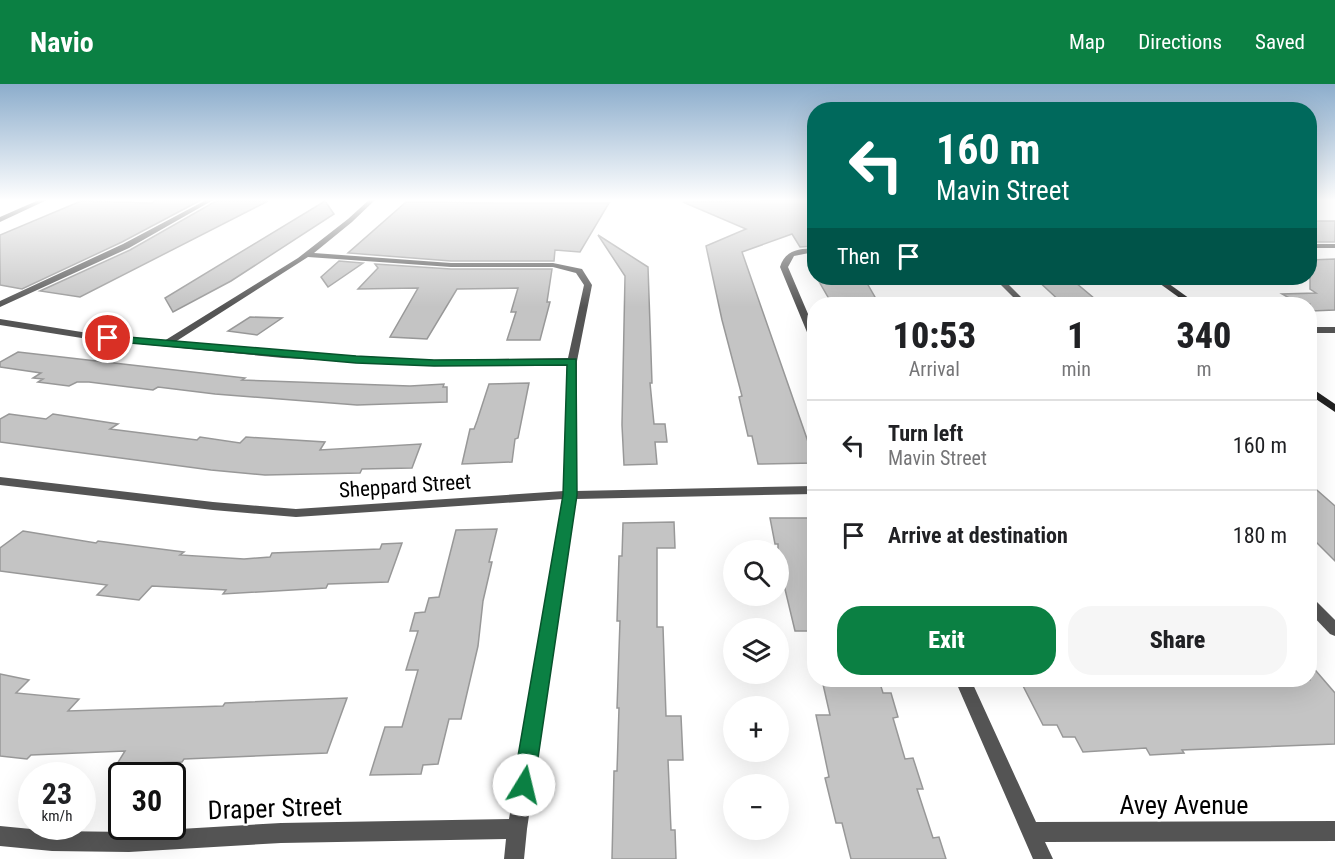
<!DOCTYPE html>
<meta charset="utf-8">
<style>
body{margin:0;font-family:"Roboto Condensed",sans-serif;background:#f6f6f6;color:#202124;height:100vh;display:flex;flex-direction:column;font-size:22px;white-space:nowrap}
*{box-sizing:border-box;margin:0}
p{font-size:20px;color:#757577}
.icon{flex:none;width:33px;height:33px;fill:none;stroke:currentColor;stroke-width:2;stroke-linecap:round;stroke-linejoin:round}
.map{position:relative;flex:1;overflow:hidden}
.sheet{position:absolute;left:807px;top:213px;width:510px;height:390px;display:flex;flex-direction:column;background:#fff;border-radius:24px;box-shadow:0 6px 24px #0002}
.sheet>*{flex:none}
.banner{position:absolute;left:807px;top:18px;width:510px;height:183px;border-radius:24px;box-shadow:0 6px 24px #0002;background:#00695c;color:#fff;overflow:hidden}
.buttons{position:absolute;left:723px;top:456px;display:grid;gap:12px}
.buttons a{display:grid;place-items:center;width:66px;height:66px;border-radius:50%;background:#fff;box-shadow:0 6px 24px #0002;font-size:30px}
.speed{position:absolute;left:18px;top:678px;display:flex;gap:12px;font-size:30px;font-weight:700;text-align:center}
.speed>*{display:grid;place-content:center;width:78px;height:78px;border-radius:50%;background:#fff;box-shadow:0 6px 24px #0002;line-height:1}
.speed small{font-size:15px;font-weight:400}
.speed .limit{border:3px solid #111;border-radius:9px;background:#fff;color:#111}
.pin{position:absolute;display:grid;place-items:center;width:51px;height:51px;color:#fff;margin:-26px;border:3px solid #fff;border-radius:50%;box-shadow:0 2px 6px #0007}
.me{position:absolute;width:66px;margin:-33px;rotate:9deg;stroke-linejoin:round;filter:drop-shadow(0 0 4px #0008)}
.turn{display:flex;align-items:center;gap:21px;height:126px;padding:0 30px;font-size:27px}
.turn .icon{width:78px;height:78px;stroke-width:2.5}
.turn b{display:block;font-size:42px;line-height:51px}
.then{display:flex;align-items:center;height:57px;padding:0 30px;background:#0003;gap:12px;font-size:22px}
.eta{display:flex;justify-content:space-evenly;align-items:center;height:102px;text-align:center}
.eta b{font-size:36px;font-weight:800;line-height:42px}
.cta{display:flex;gap:12px;margin-top:auto;padding:12px 30px}
.cta a{flex:1;height:69px;border-radius:24px;background:#0b8043;color:#fff;font-size:24px;font-weight:800;line-height:69px;text-align:center}
.cta a+a{background:#f6f6f6;color:#202124}
ul{padding:0;list-style:none}
li{display:flex;align-items:center;gap:18px;height:90px;padding:0 30px;border-top:2px solid #e0e0e0}
li div{flex:1}
li b{display:block;font-size:22px}
li em{font-style:normal}
header{display:flex;align-items:center;gap:36px;box-sizing:border-box;height:84px;padding:0 30px;background:#0b8043;color:#fff}
header strong{font-size:28px}
nav{display:flex;gap:33px;margin-inline-start:auto;font-size:21px}
.map>svg:first-child{display:block}
</style>
<header>
<strong>Navio</strong>
<nav><a>Map</a><a>Directions</a><a>Saved</a></nav>
</header>
<div class="map">
<svg width="1335" height="775" viewBox="0 0 1335 775">
<rect width="100%" height="100%" fill="#fff"/>
<g fill="#c4c4c4" stroke="#989898" stroke-width="1.5">
<path d="M 156,116 L 201,116 L 122,158 L 22,205 L 0,201 L 0,151 L 81,117 L 152,119 Z"/>
<path d="M 814,116 L 814,162 L 800,163 L 792,150 L 742,168 L 814,375 L 814,379 L 758,380 L 752,352 L 748,352 L 739,313 L 742,312 L 722,236 L 706,162 L 746,145 L 683,118 Z"/>
<path d="M 216,117 L 268,117 L 80,213 L 40,207 L 130,166 Z"/>
<path d="M 325,117 L 334,130 L 231,197 L 173,228 L 165,214 Z"/>
<path d="M 406,118 L 505,119 L 609,119 L 580,168 L 555,166 L 554,177 L 451,177 L 348,169 Z"/>
<rect x="1310" y="137" width="25" height="21"/>
<path d="M 598,151 L 648,183 L 652,299 L 650,299 L 654,340 L 665,340 L 667,358 L 655,358 L 657,380 L 624,381 L 622,341 L 625,192 Z"/>
<path d="M 1335,175 L 1335,226 L 1311,227 L 1310,220 L 1300,220 L 1282,210 L 1316,209 L 1310,205 L 1310,176 Z"/>
<path d="M 339,177 L 363,179 L 328,203 L 321,193 Z"/>
<path d="M 375,180 L 451,185 L 552,185 L 547,218 L 550,218 L 540,256 L 507,256 L 516,228 L 511,228 L 518,204 L 457,205 L 427,255 L 390,253 L 418,204 L 358,205 L 378,184 Z"/>
<path d="M 817,194 L 864,194 L 879,220 L 832,220 Z"/>
<path d="M 1035,194 L 1070,194 L 1101,220 L 1063,220 Z"/>
<path d="M 250,233 L 282,234 L 257,251 L 228,247 Z"/>
<path d="M 18,268 L 245,294 L 242,296 L 410,302 L 444,300 L 443,303 L 447,303 L 447,318 L 357,321 L 215,310 L 158,303 L 153,306 L 89,298 L 77,298 L 69,302 L 38,298 L 43,295 L 33,294 L 41,289 L 0,283 L 0,278 Z"/>
<path d="M 529,299 L 518,354 L 515,355 L 512,378 L 462,380 L 470,345 L 474,345 L 477,337 L 489,300 Z"/>
<path d="M 9,330 L 46,335 L 53,330 L 118,340 L 110,345 L 197,356 L 200,353 L 240,359 L 246,353 L 325,358 L 320,366 L 421,360 L 412,384 L 362,385 L 360,389 L 265,391 L 211,386 L 0,358 L 0,335 Z"/>
<path d="M 1310,400 L 1335,422 L 1335,477 L 1310,452 Z"/>
<path d="M 770,434 L 814,434 L 814,547 L 795,547 L 778,476 L 778,460 L 775,460 Z"/>
<path d="M 674,438 L 675,464 L 657,464 L 657,543 L 663,543 L 666,632 L 681,632 L 683,676 L 668,676 L 671,746 L 675,746 L 676,775 L 612,775 L 614,687 L 617,687 L 619,624 L 617,624 L 620,537 L 617,537 L 619,472 L 622,472 L 623,439 Z"/>
<path d="M 497,445 L 489,478 L 492,478 L 483,517 L 478,562 L 461,635 L 449,635 L 438,680 L 423,681 L 421,690 L 370,691 L 385,643 L 402,643 L 418,586 L 406,586 L 418,547 L 410,547 L 415,529 L 425,528 L 429,514 L 439,513 L 456,446 Z"/>
<path d="M 23,447 L 96,459 L 98,457 L 184,468 L 180,471 L 244,475 L 270,473 L 272,469 L 380,465 L 382,460 L 402,459 L 388,498 L 328,500 L 326,504 L 223,510 L 226,506 L 152,502 L 139,516 L 97,511 L 107,501 L 0,487 L 0,464 Z"/>
<path d="M 1310,580 L 1335,609 L 1335,660 L 1182,666 L 1184,669 L 1150,671 L 1146,664 L 1083,668 L 1075,653 L 1063,653 L 1057,641 L 1043,641 L 1020,596 L 1070,596 L 1074,601 L 1170,596 L 1310,596 Z"/>
<path d="M 0,590 L 29,596 L 16,609 L 79,615 L 68,627 L 223,622 L 225,619 L 347,614 L 327,669 L 184,675 L 182,678 L 117,680 L 125,667 L 31,671 L 27,675 L 0,672 Z"/>
<path d="M 822,596 L 879,596 L 883,609 L 891,609 L 898,633 L 893,634 L 905,675 L 913,674 L 923,705 L 917,705 L 933,754 L 939,753 L 946,775 L 851,775 L 842,739 L 836,739 L 825,694 L 829,693 L 816,631 L 830,631 Z"/>
</g>
<g fill="none" stroke-linecap="round" stroke-linejoin="round">
<g fill="#545454" fill-rule="evenodd">
<path d="M 41,115 L 49,115 L 0,138 L 0,133 Z"/>
<path d="M 208,115 L 215,115 L 129,164 L 0,223 L 0,217 L 123,160 Z"/>
<path d="M 370,115 L 376,115 L 352,138 L 314,169 L 451,179 L 553,179 L 582,185 L 592,201 L 577,277 L 576,407 L 814,402 L 814,410 L 576,415 L 527,745 L 524,775 L 504,775 L 506,755 L 281,759 L 129,768 L 52,767 L 0,762 L 0,742 L 52,747 L 129,748 L 281,739 L 509,735 L 563,415 L 296,433 L 213,426 L 0,401 L 0,393 L 213,418 L 296,425 L 564,407 L 567,280 L 434,282 L 283,274 L 88,255 L 0,241 L 0,235 L 88,249 L 164,257 L 298,174 L 348,135 ZM 308,173 L 451,183 L 553,183 L 576,189 L 584,201 L 568,274 L 434,276 L 283,268 L 175,258 Z"/>
<rect x="1310" y="160" width="25" height="4"/>
<path d="M 814,164 L 814,168 L 794,172 L 788,183 L 814,244 L 814,256 L 809,253 L 780,183 C 785,166 799,165 814,164 Z"/>
<path d="M 994,194 L 1002,194 L 1028,220 L 1020,220 Z"/>
<rect x="1310" y="243" width="25" height="6"/>
<path d="M 1310,514 L 1315,516 L 1335,536 L 1335,552 L 1330,550 L 1310,529 Z"/>
<path d="M 955,596 L 971,596 L 1036,738 L 1335,737 L 1335,757 L 1045,758 L 1053,775 L 1033,775 Z"/>
</g>
<g fill="#212121" fill-rule="evenodd">
<path d="M 1152,194 L 1161,194 L 1197,220 L 1188,220 Z"/>
<path d="M 1310,303 L 1335,320 L 1335,328 L 1310,311 Z"/>
</g>
</g>
<linearGradient id="sky" x2="0" y2="1"><stop stop-color="#8cadcc"/><stop offset="0.52" stop-color="#fff"/><stop offset="1" stop-color="#fff" stop-opacity="0"/></linearGradient>
<rect width="1335" height="223" fill="url(#sky)"/>
<path fill="#0b8043" stroke="#07532c" stroke-width="1.5" d="M 104,251 L 356,272 L 434,276 L 576,275 L 577,411 L 534,701 L 531,708 L 524,711 L 516,708 L 513,701 L 563,411 L 567,281 L 434,282 L 356,279 L 108,257 L 102,254 Z"/>
<g text-anchor="middle" stroke-width="4.5" stroke-linejoin="round" paint-order="stroke">
<g font-size="21" fill="#000" stroke="#fff">
<text transform="translate(405 402) rotate(-4)" y="7">Sheppard Street</text>
</g>
<g font-size="26" fill="#000" stroke="#fff">
<text x="1184" y="730">Avey Avenue</text>
<text transform="translate(275 724) rotate(-2)" y="9">Draper Street</text>
</g>
</g>
</svg>
<div class="buttons">
<a><svg class="icon" aria-label="search" viewBox="0 0 24 24"><circle cx="10" cy="10" r="6"/><path d="M15 15l6 6"/></svg></a>
<a><svg class="icon" aria-label="layers" viewBox="0 0 24 24"><path d="M12 4l9 5-9 5-9-5zM3 14l9 5 9-5"/></svg></a>
<a>+</a>
<a>−</a>
</div>
<div class="speed"><div>23<small>km/h</small></div><div class="limit">30</div></div>
<div class="pin" style="left:108px;top:254px;background:#d93025"><svg class="icon" aria-label="arrive" viewBox="0 0 24 24"><path d="M6 21V4h12l-3 4 3 4H6"/></svg></div>
<svg class="me" style="left:524px;top:701px" viewBox="-20 -20 40 40"><circle r="19" fill="#fff"/><path d="M0-13L10 11 0 6-10 11z" fill="#0b8043"/></svg>
<div class="banner">
<div class="turn"><svg class="icon" aria-label="left" viewBox="0 0 24 24"><path d="M17 20v-9H6M10 6l-5 5 5 5"/></svg><div><b>160 m</b>Mavin Street</div></div>
<div class="then">Then<svg class="icon" aria-label="arrive" viewBox="0 0 24 24"><path d="M6 21V4h12l-3 4 3 4H6"/></svg></div>
</div>
<section class="sheet">
<div class="eta">
<div><b>10:53</b><p>Arrival</p></div>
<div><b>1</b><p>min</p></div>
<div><b>340</b><p>m</p></div>
</div>
<ul>
<li><svg class="icon" aria-label="left" viewBox="0 0 24 24"><path d="M17 20v-9H6M10 6l-5 5 5 5"/></svg><div><b>Turn left</b><p>Mavin Street</p></div><em>160 m</em></li>
<li><svg class="icon" aria-label="arrive" viewBox="0 0 24 24"><path d="M6 21V4h12l-3 4 3 4H6"/></svg><div><b>Arrive at destination</b></div><em>180 m</em></li>
</ul>
<div class="cta"><a>Exit</a><a>Share</a></div>
</section>
</div>
